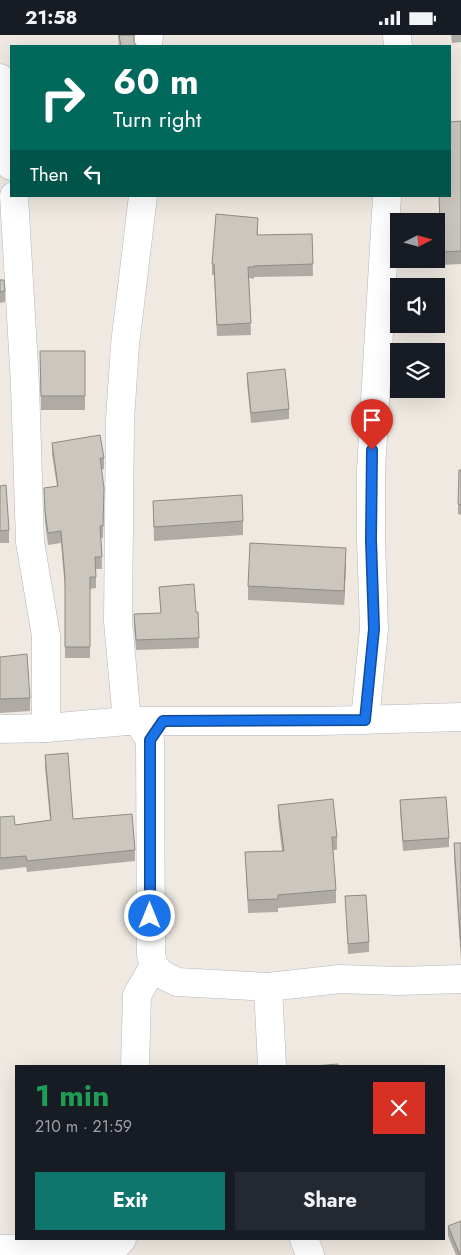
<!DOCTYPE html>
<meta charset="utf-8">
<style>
body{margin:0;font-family:Jost,sans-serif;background:#242831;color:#f1f3f6;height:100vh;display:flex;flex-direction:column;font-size:19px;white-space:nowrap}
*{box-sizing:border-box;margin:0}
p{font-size:16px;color:#9ea1a6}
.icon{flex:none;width:28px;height:28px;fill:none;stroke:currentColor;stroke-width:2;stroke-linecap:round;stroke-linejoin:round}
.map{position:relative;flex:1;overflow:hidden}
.sheet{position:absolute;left:15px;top:1030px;width:430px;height:175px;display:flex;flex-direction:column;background:#171b24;border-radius:0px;box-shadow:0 5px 20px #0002}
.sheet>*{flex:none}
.banner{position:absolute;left:10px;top:10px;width:441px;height:152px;border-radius:0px;box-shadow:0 5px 20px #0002;background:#00695c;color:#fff;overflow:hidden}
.needle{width:32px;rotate:84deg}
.tools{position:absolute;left:390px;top:178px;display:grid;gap:10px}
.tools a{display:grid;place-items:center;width:55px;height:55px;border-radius:0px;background:#171b24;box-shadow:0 5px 20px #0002;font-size:25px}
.pin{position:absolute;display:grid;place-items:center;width:42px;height:42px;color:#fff;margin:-51px -21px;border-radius:50% 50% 50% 0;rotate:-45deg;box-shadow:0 0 5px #0007}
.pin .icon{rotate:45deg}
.me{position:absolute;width:55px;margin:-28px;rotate:0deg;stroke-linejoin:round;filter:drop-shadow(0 0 4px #0008)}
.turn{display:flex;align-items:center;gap:18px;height:105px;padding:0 20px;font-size:22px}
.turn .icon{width:65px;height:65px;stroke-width:2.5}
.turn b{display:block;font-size:35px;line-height:42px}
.then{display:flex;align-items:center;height:48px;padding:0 20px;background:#0003;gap:10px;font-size:19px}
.round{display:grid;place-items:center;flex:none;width:52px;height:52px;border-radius:0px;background:#242831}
.summary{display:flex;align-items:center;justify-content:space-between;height:85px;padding:0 20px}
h1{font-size:30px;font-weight:700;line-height:38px;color:#1e9e55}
.action{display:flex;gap:10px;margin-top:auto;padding:10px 20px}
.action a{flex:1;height:58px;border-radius:0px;background:#0f766e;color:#fff;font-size:20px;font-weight:700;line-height:58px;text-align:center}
.action a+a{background:#242831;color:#f1f3f6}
.status{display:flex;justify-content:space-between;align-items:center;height:35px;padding:0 25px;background:#171b24;direction:ltr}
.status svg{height:14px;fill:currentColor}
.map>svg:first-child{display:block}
</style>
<div class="status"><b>21:58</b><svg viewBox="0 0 49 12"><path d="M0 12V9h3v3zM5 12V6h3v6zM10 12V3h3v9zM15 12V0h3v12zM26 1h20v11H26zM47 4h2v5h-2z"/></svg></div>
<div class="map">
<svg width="461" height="1220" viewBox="0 0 461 1220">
<rect width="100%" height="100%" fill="#efe9e1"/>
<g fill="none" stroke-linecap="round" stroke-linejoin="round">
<defs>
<g id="minor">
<path d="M 397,0 L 398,11"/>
<path d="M 148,11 L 149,0"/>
<path d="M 0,43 L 11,131"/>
<path d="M 14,161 L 25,349 L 30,507 L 46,601 L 46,693"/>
<path d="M 365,685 L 374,594 L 371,505 L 371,435 L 387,161"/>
<path d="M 127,686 L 118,586 L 120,385 L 125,310 L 143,161"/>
<path d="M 138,686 L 150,705 L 151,920 L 154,931 L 161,939 L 177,947 L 268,952 L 340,944 L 398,946 L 461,944"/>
<path d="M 0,694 L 46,693 L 127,686 L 322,686 L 461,682"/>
<path d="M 268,952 L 272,1031"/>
<path d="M 135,1031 L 137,960 L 154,931"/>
<path d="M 304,1204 L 310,1220"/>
<path d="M 0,1214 L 29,1213 L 104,1219 L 112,1215 L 122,1204"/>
</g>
</defs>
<use href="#minor" stroke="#b4b7c1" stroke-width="29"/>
<use href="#minor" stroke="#fff" stroke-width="28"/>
</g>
<g fill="#afaba4">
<path d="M 118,0 L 134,0 L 134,7 L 137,11 L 119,11 Z"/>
<path d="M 451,0 L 461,0 L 461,7 L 452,8 Z"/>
<path d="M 461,86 L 461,229 L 441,230 L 439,161 L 450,161 Z"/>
<path d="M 258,194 L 258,200 L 312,199 L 313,241 L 254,242 L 254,244 L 249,243 L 251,300 L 217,301 L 214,240 L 212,240 L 212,229 Z"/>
<path d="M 0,245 L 5,256 L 5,267 L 0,268 Z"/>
<path d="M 40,316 L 85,316 L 85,375 L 41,375 Z"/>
<path d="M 247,338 L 289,374 L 289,384 L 251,388 L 247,348 Z"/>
<path d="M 52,408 L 104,423 L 104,434 L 101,435 L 104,453 L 103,503 L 101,503 L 102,534 L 96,534 L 96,553 L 90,554 L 90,623 L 65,623 L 65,554 L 61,508 L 48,510 L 45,487 L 44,453 L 57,451 L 52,419 Z"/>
<path d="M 461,435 L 461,480 L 458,479 L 458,469 Z"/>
<path d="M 0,451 L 9,495 L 9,508 L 0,508 Z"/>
<path d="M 153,466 L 243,486 L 243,500 L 154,506 Z"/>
<path d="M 346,527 L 344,570 L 248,565 L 248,551 Z"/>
<path d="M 159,552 L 196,577 L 198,577 L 199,613 L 136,615 L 134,589 L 134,579 L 161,578 Z"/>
<path d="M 0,622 L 30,663 L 30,676 L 0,678 Z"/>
<path d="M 45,720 L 73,784 L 135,815 L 135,826 L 27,837 L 26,832 L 0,835 L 0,782 L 15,790 L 50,785 L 45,732 Z"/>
<path d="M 400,765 L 449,803 L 449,812 L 403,816 L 400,775 Z"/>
<path d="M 278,770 L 337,802 L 337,815 L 333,815 L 336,855 L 336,868 L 278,873 L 278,877 L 248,878 L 245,817 L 282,816 L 278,783 Z"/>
<path d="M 454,808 L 461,808 L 461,926 L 454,822 Z"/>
<path d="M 345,861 L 369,907 L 369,917 L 348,919 Z"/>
<path d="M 448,1191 L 461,1220 L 456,1220 L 448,1201 Z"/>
</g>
<path fill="#8e8b86" d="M 346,513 L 346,527 L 344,570 L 344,556 Z"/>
<g fill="#cbc7bf" stroke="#8e8b86">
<path d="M 119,0 L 134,0 L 134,7 L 137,11 L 121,11 Z"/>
<path d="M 461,86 L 461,216 L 441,217 L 439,161 L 450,161 L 450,87 Z"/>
<path d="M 216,179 L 258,183 L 257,200 L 312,199 L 313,229 L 254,231 L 254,232 L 248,232 L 251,288 L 217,290 L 214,229 L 212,229 Z"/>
<path d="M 0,245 L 4,245 L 5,256 L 0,257 Z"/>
<path d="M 40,316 L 85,316 L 85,361 L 41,361 Z"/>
<path d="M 285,334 L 289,374 L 251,378 L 247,338 Z"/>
<path d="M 100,400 L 104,423 L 100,423 L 104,453 L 103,491 L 100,491 L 102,522 L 95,522 L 96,542 L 90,542 L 90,612 L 65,612 L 65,543 L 61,496 L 48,498 L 45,476 L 44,453 L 58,451 L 52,408 Z"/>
<path d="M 459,435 L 461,435 L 461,470 L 458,469 Z"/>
<path d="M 6,450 L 9,495 L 0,496 L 0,451 Z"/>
<path d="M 242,460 L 243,486 L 154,492 L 153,466 Z"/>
<path d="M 250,508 L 346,513 L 344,556 L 248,551 Z"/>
<path d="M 194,549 L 196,577 L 198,577 L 199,603 L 136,605 L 134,579 L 161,578 L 159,552 Z"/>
<path d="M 27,619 L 30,663 L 0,664 L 0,622 Z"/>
<path d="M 68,718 L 73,784 L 132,779 L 135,815 L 27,826 L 26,821 L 0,823 L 0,782 L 14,781 L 15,790 L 51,785 L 45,720 Z"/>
<path d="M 446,762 L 449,803 L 403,806 L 400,765 Z"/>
<path d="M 333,764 L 337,802 L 332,802 L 336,855 L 278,860 L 278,864 L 248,865 L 245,817 L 284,816 L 278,770 Z"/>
<path d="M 454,808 L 461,808 L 461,912 Z"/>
<path d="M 366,860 L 369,907 L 348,909 L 345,861 Z"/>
<path d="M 338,1029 L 338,1031 L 313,1031 Z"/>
<path d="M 461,1186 L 461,1220 L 460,1220 L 448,1191 Z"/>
</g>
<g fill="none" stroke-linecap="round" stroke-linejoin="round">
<defs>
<path id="route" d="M 150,881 L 150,705 L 163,686 L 365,685 L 374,594 L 371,505 L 372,415"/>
</defs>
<use href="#route" stroke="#114b97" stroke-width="12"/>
<use href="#route" stroke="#1a73e8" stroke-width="9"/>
</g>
</svg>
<div class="tools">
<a><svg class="needle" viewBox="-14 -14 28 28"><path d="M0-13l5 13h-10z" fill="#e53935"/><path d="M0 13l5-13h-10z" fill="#9ea1a6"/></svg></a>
<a><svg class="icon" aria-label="sound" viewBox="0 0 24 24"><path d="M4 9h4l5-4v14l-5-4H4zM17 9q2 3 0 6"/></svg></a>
<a><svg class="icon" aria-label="layers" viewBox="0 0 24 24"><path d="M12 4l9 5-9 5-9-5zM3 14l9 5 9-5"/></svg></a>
</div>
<div class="pin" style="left:372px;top:415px;background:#d93025"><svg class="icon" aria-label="arrive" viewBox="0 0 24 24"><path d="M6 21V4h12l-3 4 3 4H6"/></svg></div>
<svg class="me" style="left:150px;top:881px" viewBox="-20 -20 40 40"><circle r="17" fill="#1a73e8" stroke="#fff" stroke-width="3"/><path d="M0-11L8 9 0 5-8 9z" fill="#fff"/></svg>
<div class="banner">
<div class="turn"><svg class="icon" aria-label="right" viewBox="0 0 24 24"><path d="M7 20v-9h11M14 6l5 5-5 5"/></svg><div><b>60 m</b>Turn right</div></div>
<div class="then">Then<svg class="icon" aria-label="left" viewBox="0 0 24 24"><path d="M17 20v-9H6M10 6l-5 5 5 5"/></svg></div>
</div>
<section class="sheet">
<div class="summary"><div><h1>1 min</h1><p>210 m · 21:59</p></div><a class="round" style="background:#d93025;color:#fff"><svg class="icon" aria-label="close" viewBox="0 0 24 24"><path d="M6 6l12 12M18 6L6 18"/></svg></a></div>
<div class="action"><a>Exit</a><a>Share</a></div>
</section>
</div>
